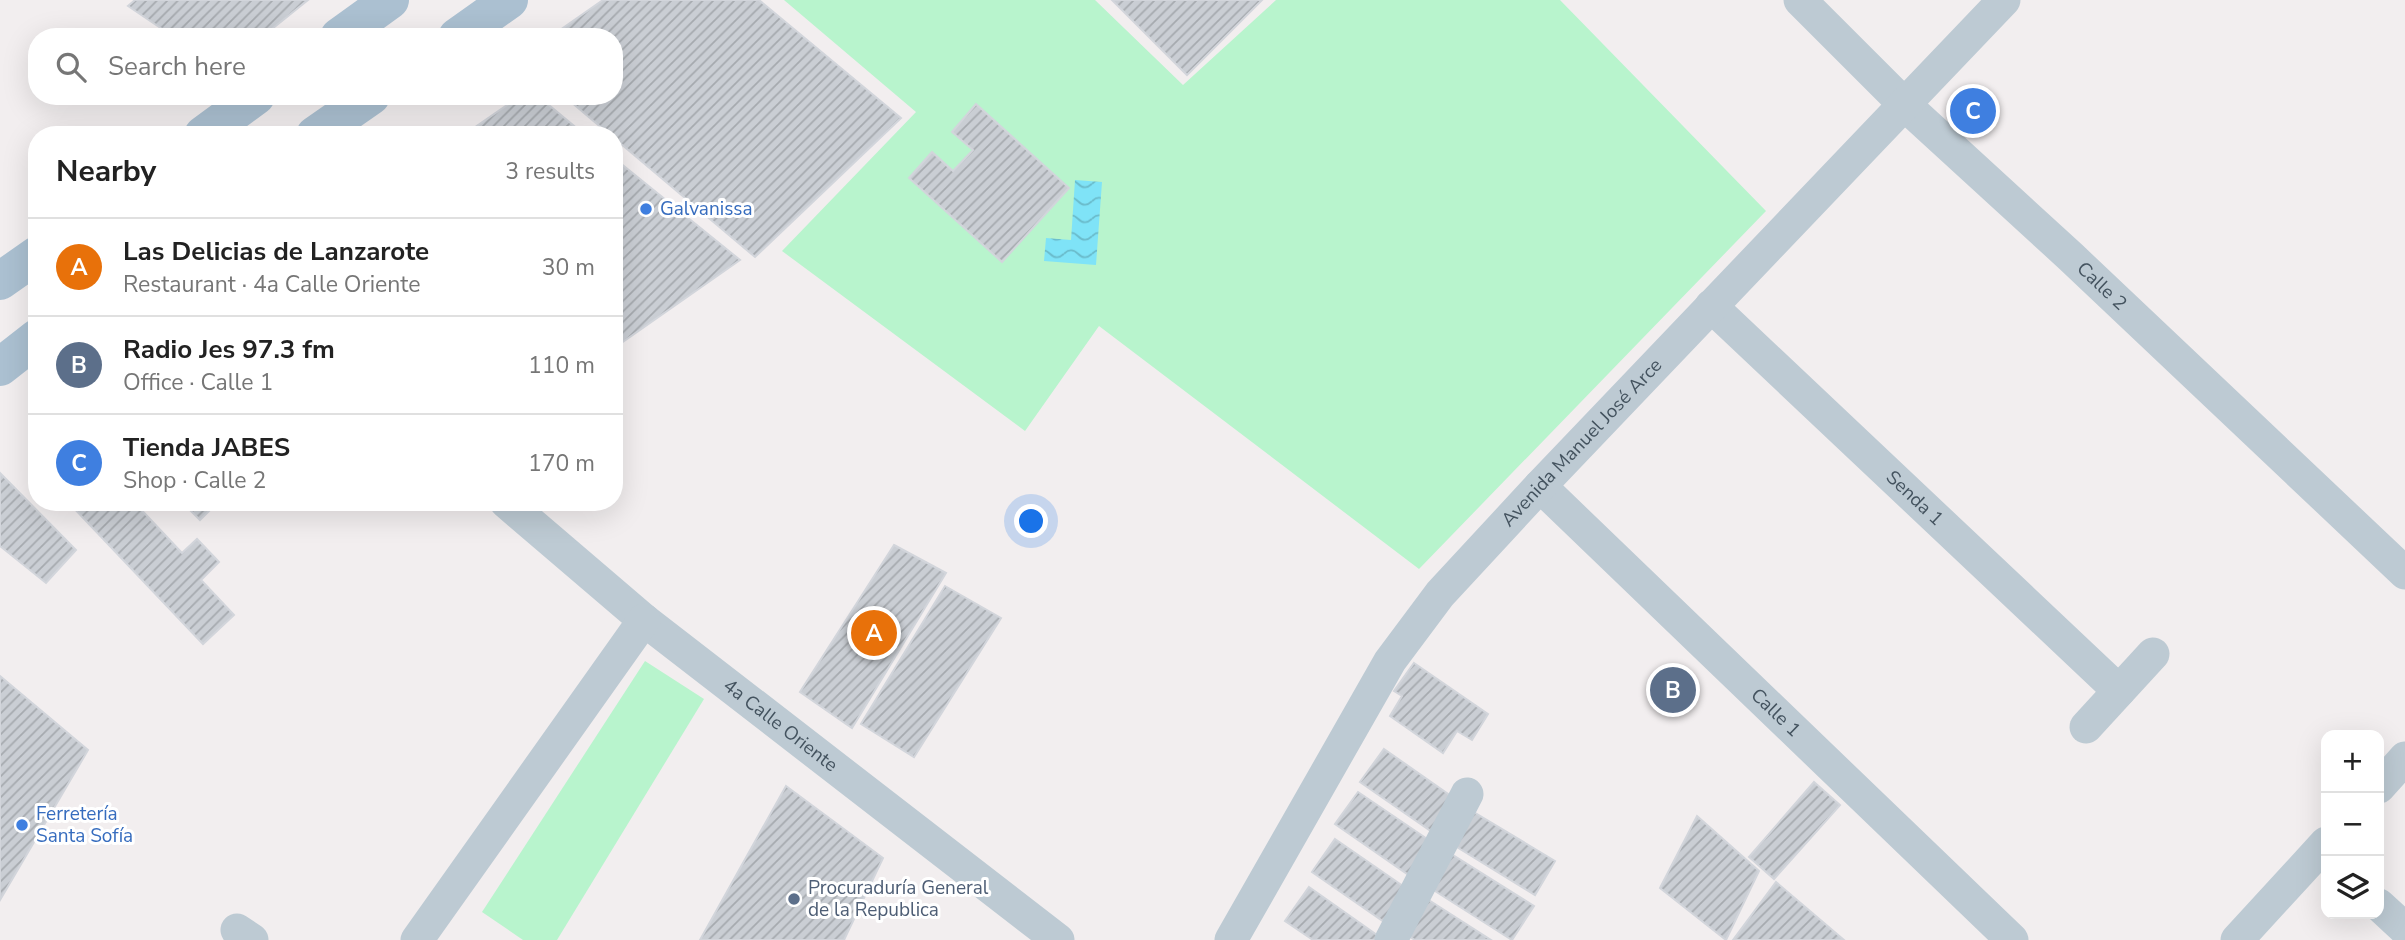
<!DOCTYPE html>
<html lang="en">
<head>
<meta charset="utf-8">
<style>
  :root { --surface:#fff; --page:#f2f2f2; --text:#222; --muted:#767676; --line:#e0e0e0; --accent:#111827 }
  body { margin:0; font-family:"Nunito Sans",sans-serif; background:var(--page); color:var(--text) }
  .controls { position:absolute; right:21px; bottom:21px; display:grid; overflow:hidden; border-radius:14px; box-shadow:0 7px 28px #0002 }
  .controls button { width:63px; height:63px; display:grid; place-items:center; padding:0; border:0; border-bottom:2px solid var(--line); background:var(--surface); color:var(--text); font:35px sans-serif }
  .you { position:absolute; left:1032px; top:522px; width:24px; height:24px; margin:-18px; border:5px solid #fff; border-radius:50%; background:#1a73e8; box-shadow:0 0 0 10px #1a73e833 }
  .badge { display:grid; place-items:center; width:46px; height:46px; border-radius:50%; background:var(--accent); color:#fff; font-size:23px; font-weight:700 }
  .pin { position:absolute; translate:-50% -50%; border:4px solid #fff; box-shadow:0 2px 7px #0006 }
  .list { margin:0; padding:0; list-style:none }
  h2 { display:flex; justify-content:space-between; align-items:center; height:91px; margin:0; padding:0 28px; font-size:30px }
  h2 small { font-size:23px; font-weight:400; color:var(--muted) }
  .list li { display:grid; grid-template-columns:46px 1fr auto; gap:21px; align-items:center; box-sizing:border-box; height:98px; padding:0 28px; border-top:2px solid var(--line) }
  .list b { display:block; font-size:26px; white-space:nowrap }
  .list p { margin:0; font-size:23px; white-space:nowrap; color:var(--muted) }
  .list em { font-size:23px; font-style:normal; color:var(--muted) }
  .icon { flex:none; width:38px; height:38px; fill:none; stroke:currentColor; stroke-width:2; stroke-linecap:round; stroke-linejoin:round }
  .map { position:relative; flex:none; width:2405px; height:940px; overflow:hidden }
  .search { position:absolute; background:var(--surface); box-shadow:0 7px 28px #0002; left:28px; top:28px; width:595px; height:77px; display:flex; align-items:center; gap:18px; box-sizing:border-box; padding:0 24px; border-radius:28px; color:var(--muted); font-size:26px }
  .panel { position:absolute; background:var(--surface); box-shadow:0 7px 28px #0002; left:28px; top:126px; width:595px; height:385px; border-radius:28px }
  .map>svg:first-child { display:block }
  .grass { fill:#b8f4cd }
  .water { fill:url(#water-waves) }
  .building { fill:url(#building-hatch); stroke:#d2d5db; stroke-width:2 }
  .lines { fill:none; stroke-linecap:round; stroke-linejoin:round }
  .minor { stroke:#bdcad3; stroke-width:33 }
  .primary { stroke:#abc0d1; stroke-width:38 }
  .shop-dot { fill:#3f7fe0; stroke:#fff; stroke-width:2.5 }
  .service-dot { fill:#5c6f8a; stroke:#fff; stroke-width:2.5 }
  .labels { text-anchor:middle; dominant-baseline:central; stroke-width:6; stroke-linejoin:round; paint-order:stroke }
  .shop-label { font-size:19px; fill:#366cbe; stroke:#fff; text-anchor:start }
  .street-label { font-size:19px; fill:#44535f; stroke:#fff }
  .service-label { font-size:19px; fill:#4e5e75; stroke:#fff; text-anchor:start }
</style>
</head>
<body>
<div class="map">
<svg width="2405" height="940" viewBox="0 0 2405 940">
  <defs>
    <pattern id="water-waves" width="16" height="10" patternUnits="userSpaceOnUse" patternTransform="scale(1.75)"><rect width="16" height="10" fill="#7fe3f7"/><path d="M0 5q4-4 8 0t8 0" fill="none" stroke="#6abbcb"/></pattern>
    <pattern id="building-hatch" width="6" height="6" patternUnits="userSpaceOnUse" patternTransform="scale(1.75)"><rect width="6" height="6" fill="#caced4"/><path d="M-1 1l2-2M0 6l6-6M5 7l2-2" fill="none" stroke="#a6aaaf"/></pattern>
  </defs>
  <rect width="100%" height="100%" fill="#f2eeef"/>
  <g class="grass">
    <polygon points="784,0 1095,0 1183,85 1276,0 1560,0 1766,211 1419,569 1099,326 1025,431 782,251 916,112"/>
    <polygon points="645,661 704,699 557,940 523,940 482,912"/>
  </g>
  <polygon class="water" points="1075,180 1102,182 1096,265 1044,261 1046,238 1071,240"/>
  <g class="building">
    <polygon points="135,0 308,0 262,37 174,37 128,6"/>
    <polygon points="603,0 759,0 901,118 755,257 614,138 614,135 610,135 564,96 614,96 614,37 550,37"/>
    <polygon points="1112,0 1262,0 1187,75"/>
    <polygon points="520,96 538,96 585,135 475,135 471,130"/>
    <polygon points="976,104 1069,188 1002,262 909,178 932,152 953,171 973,150 952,132"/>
    <polygon points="614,158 740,260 614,348"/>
    <polygon points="0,473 76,550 46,583 0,546"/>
    <polygon points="68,502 134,502 182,553 197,539 219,562 201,580 234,615 203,644"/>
    <polygon points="182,502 218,502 200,520"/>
    <polygon points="894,545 946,573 852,728 800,692"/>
    <polygon points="945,586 1001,618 914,757 861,724"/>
    <polygon points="1414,663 1488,714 1472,740 1457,731 1443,753 1390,716 1402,696 1394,691"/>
    <polygon points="0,676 88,750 0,900"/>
    <polygon points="1384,749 1461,803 1438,836 1360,782"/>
    <polygon points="1814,782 1840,805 1774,879 1749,857"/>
    <polygon points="786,786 883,858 844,940 700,940"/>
    <polygon points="1358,792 1436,845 1413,878 1335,824"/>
    <polygon points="1467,808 1555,861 1535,895 1447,841"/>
    <polygon points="1697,816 1759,871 1726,940 1660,888"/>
    <polygon points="1335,839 1413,893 1390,926 1312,872"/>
    <polygon points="1445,850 1534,906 1512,940 1424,884"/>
    <polygon points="1776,882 1844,940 1733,940"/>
    <polygon points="1309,887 1384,940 1313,940 1285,921"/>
    <polygon points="1424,897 1491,940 1415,940 1402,932"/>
  </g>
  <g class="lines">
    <g class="minor">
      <path id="s1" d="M1800,0l105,105 166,152 334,316"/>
      <path id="s2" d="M1711,306l408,385"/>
      <path id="s3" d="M1540,486l472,454"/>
      <path id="s4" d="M506,502l138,118 414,320"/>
      <polyline points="2086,727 2153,654"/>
      <polyline points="2379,787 2405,758"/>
      <polyline points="2379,905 2405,929"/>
      <polyline points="237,930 252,940"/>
      <polyline points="417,940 644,620"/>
      <path id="s5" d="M1231,940l159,-279 50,-67 100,-108 464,-486"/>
      <polyline points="1391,940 1467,794"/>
      <polyline points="2237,940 2326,843"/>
    </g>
    <g class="primary">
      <polyline points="339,37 390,0"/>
      <polyline points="457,37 509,0"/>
      <polyline points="203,135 256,96"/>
      <polyline points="315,135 371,96"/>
      <polyline points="0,281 37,255"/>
      <polyline points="0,367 37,338"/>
    </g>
  </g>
  <g class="shop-dot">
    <circle cx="646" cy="209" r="7"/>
    <circle cx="22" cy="825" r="7"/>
  </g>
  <circle class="service-dot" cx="794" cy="899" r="7"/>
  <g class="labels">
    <g class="shop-label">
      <text x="660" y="209">Galvanissa</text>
      <text x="36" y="814">Ferretería<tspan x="36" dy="22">Santa Sofía</tspan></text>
    </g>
    <g class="street-label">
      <text stroke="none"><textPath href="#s1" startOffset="416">Calle 2</textPath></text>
      <text stroke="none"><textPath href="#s5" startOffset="612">Avenida Manuel José Arce</textPath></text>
      <text stroke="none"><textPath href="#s2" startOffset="280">Senda 1</textPath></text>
      <text stroke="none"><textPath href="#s3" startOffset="327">Calle 1</textPath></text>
      <text stroke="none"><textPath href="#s4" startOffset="354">4a Calle Oriente</textPath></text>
    </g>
    <g class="service-label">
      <text x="808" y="888">Procuraduría General<tspan x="808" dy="22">de la Republica</tspan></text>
    </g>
  </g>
</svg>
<div class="controls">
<button>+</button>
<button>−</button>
<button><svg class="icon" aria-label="layers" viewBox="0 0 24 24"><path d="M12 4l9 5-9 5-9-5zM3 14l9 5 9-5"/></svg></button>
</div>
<div class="you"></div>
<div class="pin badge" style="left:874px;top:633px;background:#e8710a">A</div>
<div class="pin badge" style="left:1673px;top:690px;background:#5c6f8a">B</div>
<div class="pin badge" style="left:1973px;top:111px;background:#3f7fe0">C</div>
<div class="search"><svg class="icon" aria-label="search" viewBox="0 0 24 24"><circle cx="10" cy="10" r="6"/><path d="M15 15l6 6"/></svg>Search here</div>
<section class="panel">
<h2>Nearby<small>3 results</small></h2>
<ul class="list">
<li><span class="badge" style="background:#e8710a">A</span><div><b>Las Delicias de Lanzarote</b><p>Restaurant · 4a Calle Oriente</p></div><em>30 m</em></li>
<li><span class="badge" style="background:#5c6f8a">B</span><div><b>Radio Jes 97.3 fm</b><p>Office · Calle 1</p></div><em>110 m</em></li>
<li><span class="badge" style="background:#3f7fe0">C</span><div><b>Tienda JABES</b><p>Shop · Calle 2</p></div><em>170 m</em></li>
</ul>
</section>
</div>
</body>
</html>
